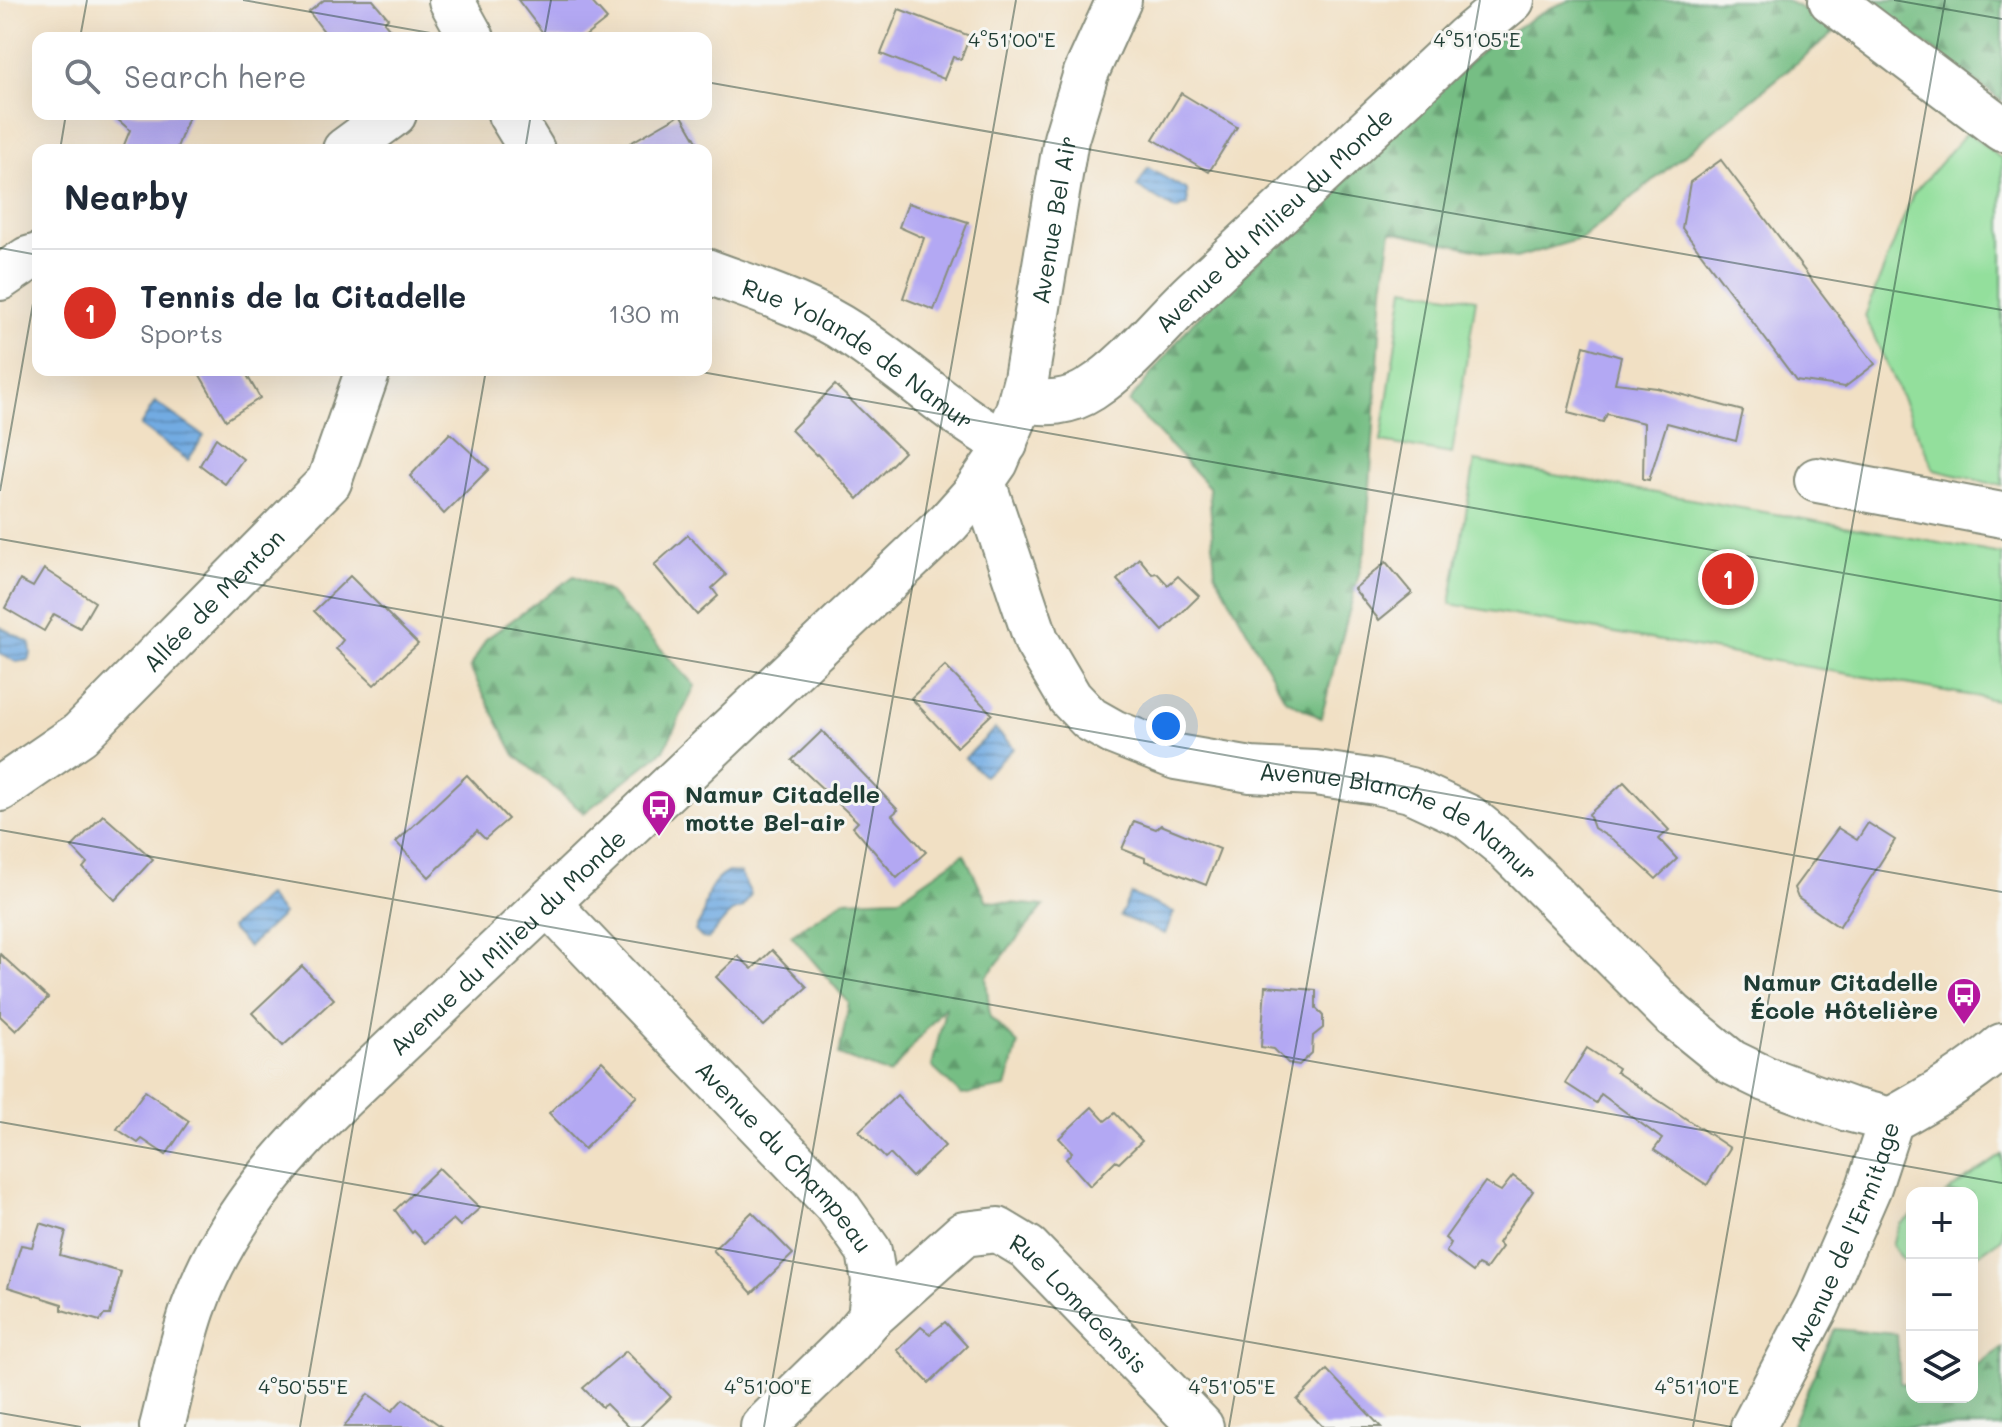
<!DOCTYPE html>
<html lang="en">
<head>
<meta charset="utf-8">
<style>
  :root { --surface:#fff; --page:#f6f6f7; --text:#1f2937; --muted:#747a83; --line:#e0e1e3; --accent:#d93025 }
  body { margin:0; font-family:Mali,sans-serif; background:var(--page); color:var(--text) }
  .controls { position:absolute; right:24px; bottom:24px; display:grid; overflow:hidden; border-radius:16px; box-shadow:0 8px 32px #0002 }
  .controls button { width:72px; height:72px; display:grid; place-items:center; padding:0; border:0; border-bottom:2px solid var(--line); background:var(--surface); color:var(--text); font:40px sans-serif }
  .you { position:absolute; left:1166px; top:726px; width:28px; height:28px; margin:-20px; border:6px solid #fff; border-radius:50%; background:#1a73e8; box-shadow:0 0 0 12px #1a73e833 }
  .badge { display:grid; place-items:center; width:52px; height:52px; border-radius:50%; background:var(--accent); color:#fff; font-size:26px; font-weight:700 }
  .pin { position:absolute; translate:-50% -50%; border:4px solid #fff; box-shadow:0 2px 8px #0006 }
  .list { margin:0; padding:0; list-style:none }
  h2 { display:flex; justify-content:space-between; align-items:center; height:104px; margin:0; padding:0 32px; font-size:34px }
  h2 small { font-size:26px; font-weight:400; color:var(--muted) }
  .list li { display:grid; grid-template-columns:52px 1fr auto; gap:24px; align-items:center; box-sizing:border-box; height:128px; padding:0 32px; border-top:2px solid var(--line) }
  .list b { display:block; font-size:30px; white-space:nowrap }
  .list p { margin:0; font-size:26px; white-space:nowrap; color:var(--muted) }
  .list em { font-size:26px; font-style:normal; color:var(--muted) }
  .icon { flex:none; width:44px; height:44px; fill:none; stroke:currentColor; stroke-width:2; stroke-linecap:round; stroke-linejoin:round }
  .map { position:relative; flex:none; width:2002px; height:1427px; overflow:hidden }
  .search { position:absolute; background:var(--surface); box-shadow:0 8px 32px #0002; left:32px; top:32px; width:680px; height:88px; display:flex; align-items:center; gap:20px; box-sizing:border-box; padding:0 28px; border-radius:16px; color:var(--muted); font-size:30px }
  .panel { position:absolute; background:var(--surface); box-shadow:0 8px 32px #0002; left:32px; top:144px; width:680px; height:232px; border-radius:16px }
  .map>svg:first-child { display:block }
  .forest { fill:url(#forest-firs); stroke:#4a7e5c; stroke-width:2 }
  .park { fill:#93df9c; stroke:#598e68; stroke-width:2 }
  .water { fill:url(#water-rules); stroke:#48748b; stroke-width:2 }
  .building { fill:#b3a8f3 }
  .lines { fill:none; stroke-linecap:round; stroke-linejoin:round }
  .minor-casing { stroke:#888e7c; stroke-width:48 }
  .minor { stroke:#fff; stroke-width:44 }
  .ticks { fill:none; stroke:#1f3d34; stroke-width:2; stroke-opacity:0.45 }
  .labels { text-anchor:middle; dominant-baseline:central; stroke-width:6; stroke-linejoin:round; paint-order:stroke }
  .street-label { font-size:24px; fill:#1f3d34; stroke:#f6f6f2 }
  .poi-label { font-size:24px; font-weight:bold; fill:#1f3d34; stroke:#f6f6f2; text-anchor:start }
  .ticks-label { font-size:20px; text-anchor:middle; fill:#1f3d34; stroke:#f6f6f2; stroke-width:6; stroke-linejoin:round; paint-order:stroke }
</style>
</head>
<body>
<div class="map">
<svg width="2002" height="1427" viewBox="0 0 2002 1427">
  <defs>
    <pattern id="forest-firs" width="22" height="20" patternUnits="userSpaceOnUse" patternTransform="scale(2)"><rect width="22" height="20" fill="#76be84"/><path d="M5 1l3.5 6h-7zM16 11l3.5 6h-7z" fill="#609c6d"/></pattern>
    <pattern id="water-rules" width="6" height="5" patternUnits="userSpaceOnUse" patternTransform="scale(2)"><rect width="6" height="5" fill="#72abe2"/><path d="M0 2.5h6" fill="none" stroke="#5d8cb8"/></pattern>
  </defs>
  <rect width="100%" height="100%" fill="#f6f6f2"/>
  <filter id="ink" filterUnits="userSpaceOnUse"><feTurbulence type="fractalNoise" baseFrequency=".0125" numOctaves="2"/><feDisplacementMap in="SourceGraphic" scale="16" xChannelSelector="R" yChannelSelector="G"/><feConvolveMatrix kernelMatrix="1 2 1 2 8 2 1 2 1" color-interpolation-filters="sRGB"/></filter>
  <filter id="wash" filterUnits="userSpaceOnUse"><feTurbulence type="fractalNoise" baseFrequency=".006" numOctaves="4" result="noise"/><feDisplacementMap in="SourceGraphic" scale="32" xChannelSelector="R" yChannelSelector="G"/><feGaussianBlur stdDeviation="1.8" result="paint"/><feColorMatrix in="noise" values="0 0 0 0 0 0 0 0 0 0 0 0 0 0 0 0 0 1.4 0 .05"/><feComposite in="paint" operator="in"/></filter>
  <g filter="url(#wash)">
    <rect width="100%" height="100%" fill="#f1e0c4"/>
    <g class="forest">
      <polygon points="1570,0 1786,0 1839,28 1583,238 1516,258 1391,231 1383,289 1366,547 1321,718 1285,699 1215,573 1209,487 1129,402 1192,323 1487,46 1548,9"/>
      <polygon points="1864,0 2002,0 2002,101 1876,7"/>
      <polygon points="574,576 608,591 695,686 664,750 584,813 515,755 470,668 486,639"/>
      <polygon points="964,854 987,901 1044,906 986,977 990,1017 1018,1044 1006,1087 962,1095 932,1067 946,1005 890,1074 839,1055 849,1003 791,935 844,900 900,898"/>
      <polygon points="1834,1329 1897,1334 1900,1383 1912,1385 1912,1397 1972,1397 1972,1368 2002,1348 2002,1427 1791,1427"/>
    </g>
    <g class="park">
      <polygon points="1967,132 2002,159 2002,486 1934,470 1865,316 1913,194"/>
      <polygon points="1404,288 1476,299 1452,454 1381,442"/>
      <polygon points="1475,461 2002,554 2002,701 1450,604"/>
      <polygon points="2002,1155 2002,1238 1972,1259 1972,1193 1946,1193"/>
      <polygon points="1912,1216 1912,1272 1892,1245 1900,1224"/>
    </g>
    <g class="water">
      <polygon points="1148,168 1187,190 1188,205 1176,210 1137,187"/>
      <polygon points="155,402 204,436 188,460 140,426"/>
      <polygon points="0,627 30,643 31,655 28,660 16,662 0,653"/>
      <polygon points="995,729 1014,748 984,776 965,758"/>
      <path d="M728,872l12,1 11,21 -8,14 -12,4 -23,27 -6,-1 -7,-7c2,-7 7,-10 8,-17 4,-19 6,-32 25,-42z"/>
      <polygon points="1131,894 1174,912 1165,934 1120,916"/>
      <polygon points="267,896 283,914 248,947 230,928"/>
    </g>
    <g id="blocks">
      <g class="building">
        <polygon points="324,0 373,0 388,18 384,22 397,38 329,38 309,12"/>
        <polygon points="518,0 590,0 607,19 583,38 547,38"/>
        <polygon points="899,9 970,36 961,59 953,57 944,79 881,54"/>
        <polygon points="1181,93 1237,127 1209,172 1153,139"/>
        <polygon points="111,114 190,114 176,150 122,150 130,130"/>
        <polygon points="681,114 702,150 618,150"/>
        <polygon points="1721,160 1875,364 1845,387 1796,380 1682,228 1690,182"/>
        <polygon points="908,203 968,222 934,310 903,298 924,238 899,227"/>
        <polygon points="1584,346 1621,357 1615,383 1657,388 1743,411 1736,441 1667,423 1649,480 1643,479 1644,423 1607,414 1603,422 1568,413"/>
        <polygon points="197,370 244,370 260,398 226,420"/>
        <polygon points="835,385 904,452 858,499 817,454 816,455 791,430"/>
        <polygon points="450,433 489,469 444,514 410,476"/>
        <polygon points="216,438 243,459 225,484 200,465"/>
        <polygon points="688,535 726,575 712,588 718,596 697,615 654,565"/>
        <polygon points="1139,558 1152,574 1157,573 1168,585 1178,576 1199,596 1163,631 1117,580"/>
        <polygon points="1386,562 1412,593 1379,620 1354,589"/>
        <polygon points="44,569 95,602 80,628 54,614 44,631 5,608 20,580 33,587"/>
        <polygon points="350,576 418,644 374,685 336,649 343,640 314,611"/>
        <polygon points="945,666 992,714 957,747 911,698"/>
        <polygon points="822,731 898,810 892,815 926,852 897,878 853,827 858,822 792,760"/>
        <polygon points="467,775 508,819 485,839 477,831 429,877 396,842"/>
        <polygon points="1624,782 1669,830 1659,839 1677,859 1656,879 1615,841 1594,828 1589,814"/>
        <polygon points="103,815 153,859 115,900 83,868 87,863 72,847"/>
        <polygon points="1134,821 1156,829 1161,825 1220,849 1206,885 1145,861 1145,858 1122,849"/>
        <polygon points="1868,823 1895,840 1839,927 1798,898 1794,888 1838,828 1857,840"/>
        <polygon points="772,950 807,987 764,1026 716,977 738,956 752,969"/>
        <polygon points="0,954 48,998 16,1031 0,1016"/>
        <polygon points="302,966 334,999 283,1046 252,1013"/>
        <polygon points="1265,986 1316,990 1316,1008 1323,1016 1323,1028 1313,1036 1312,1053 1299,1065 1288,1063 1274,1049 1261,1047"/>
        <polygon points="1587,1048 1618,1068 1616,1072 1730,1148 1707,1185 1654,1150 1662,1139 1601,1094 1596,1103 1565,1083"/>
        <polygon points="602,1061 637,1096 584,1149 549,1113"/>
        <polygon points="145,1091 189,1121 166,1155 142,1139 138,1143 117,1129"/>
        <polygon points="897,1095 945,1146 912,1177 890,1154 885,1158 859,1131"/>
        <polygon points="1092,1107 1105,1121 1115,1113 1142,1141 1119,1163 1115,1161 1090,1186 1066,1159 1072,1152 1059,1138"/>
        <polygon points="439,1168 480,1208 460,1226 453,1219 425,1243 414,1231 412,1233 395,1210"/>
        <polygon points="1513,1176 1533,1191 1498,1243 1502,1247 1486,1269 1478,1265 1473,1272 1446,1252 1451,1243 1445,1238 1485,1182 1501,1191"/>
        <polygon points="752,1212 793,1254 752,1293 713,1250"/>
        <polygon points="40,1223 66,1231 60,1255 121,1272 110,1315 104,1315 100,1321 62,1310 62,1304 8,1287 21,1245 32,1247"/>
        <polygon points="945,1322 967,1346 929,1383 897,1350 921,1327 930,1334"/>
        <polygon points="626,1351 671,1397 640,1427 629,1427 606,1404 602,1407 583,1388"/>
        <polygon points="1327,1370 1381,1427 1323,1427 1297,1400"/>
        <polygon points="368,1394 392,1411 403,1399 442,1427 344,1427"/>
      </g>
    </g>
  </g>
  <g filter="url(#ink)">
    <use href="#blocks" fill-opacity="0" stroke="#888e7c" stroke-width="2"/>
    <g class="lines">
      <g class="minor-casing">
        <g id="minor">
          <polyline points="451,0 472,38"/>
          <polyline points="1831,0 2002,129"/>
          <polyline points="510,114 532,150"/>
          <polyline points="345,150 394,114"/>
          <path id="s1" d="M706,271c48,18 102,34 145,63 53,35 99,79 154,110"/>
          <polyline points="0,278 28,259 38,256"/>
          <path id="s2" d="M1021,400c26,4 47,4 70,-11 40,-26 71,-68 106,-100 90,-83 179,-166 268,-250l47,-39"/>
          <polyline points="1817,480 2002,515"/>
          <path id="s3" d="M983,482l54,160 33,56 20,21 23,13 63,25 75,13 64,3 61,9 34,8 58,27 36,29 169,169 58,47 35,17 82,30 43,11"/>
          <path id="s4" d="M0,789l80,-55 249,-252 39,-112"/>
          <path id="s5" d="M548,904l290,303 31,44 5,30 -4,37 -20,24 -87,85"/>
          <path id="s6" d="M870,1318l94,-84 34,-4 30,18 173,179"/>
          <path id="s7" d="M162,1427c10,-39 18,-80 31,-118 30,-85 86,-150 150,-212l606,-575 24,-27 23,-33 22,-52 8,-31 40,-240 20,-66 33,-73"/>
          <path id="s8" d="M1753,1427l64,-121 52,-119 22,-67c40,-22 77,-44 111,-74"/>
        </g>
      </g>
      <use href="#minor" class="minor"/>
    </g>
  </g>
  <path class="ticks" d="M243,0l216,38M1894,0l108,19M80,38l7,-38M544,38l7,-38M706,82l1296,228M60,150l6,-36M525,150l6,-36M0,248l38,7M690,370l1312,231M0,491l38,-216M0,539l2002,353M0,830l2002,353M0,1122l1732,305M0,1413l81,14M300,1427l186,-1057M764,1427l252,-1427M1229,1427l251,-1427M1693,1427l252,-1427"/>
  <defs>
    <g id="bus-pin" transform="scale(1.8)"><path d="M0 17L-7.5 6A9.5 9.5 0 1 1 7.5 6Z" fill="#b5179e" stroke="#f6f6f2"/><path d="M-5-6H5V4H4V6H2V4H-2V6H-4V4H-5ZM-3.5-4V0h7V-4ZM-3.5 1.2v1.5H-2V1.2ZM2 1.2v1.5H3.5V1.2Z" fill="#fff"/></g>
  </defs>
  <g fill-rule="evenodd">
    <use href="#bus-pin" x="659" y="807"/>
    <use href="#bus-pin" x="1964" y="995"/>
  </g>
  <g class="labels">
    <g class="street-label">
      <text stroke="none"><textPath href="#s2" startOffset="322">Avenue du Milieu du Monde</textPath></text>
      <text stroke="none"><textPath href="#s7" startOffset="1546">Avenue Bel Air</textPath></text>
      <text stroke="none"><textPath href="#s1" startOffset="174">Rue Yolande de Namur</textPath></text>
      <text stroke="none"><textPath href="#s4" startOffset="286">Allée de Menton</textPath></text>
      <text stroke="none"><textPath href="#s3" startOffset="594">Avenue Blanche de Namur</textPath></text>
      <text stroke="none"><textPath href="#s7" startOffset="610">Avenue du Milieu du Monde</textPath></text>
      <text stroke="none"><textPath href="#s5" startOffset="346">Avenue du Champeau</textPath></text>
      <text stroke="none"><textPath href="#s8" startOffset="212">Avenue de l'Ermitage</textPath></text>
      <text stroke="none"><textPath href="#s6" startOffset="270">Rue Lomacensis</textPath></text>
    </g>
    <g class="poi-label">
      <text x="685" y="793">Namur Citadelle<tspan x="685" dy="28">motte Bel-air</tspan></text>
      <text x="1938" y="981" text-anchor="end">Namur Citadelle<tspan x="1938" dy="28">École Hôtelière</tspan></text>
    </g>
  </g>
  <g class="ticks-label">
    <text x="1012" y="47">4°51'00"E</text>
    <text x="1477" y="47">4°51'05"E</text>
    <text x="303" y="1394">4°50'55"E</text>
    <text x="768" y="1394">4°51'00"E</text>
    <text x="1232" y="1394">4°51'05"E</text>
    <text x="1697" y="1394">4°51'10"E</text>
  </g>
</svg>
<div class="controls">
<button>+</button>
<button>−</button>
<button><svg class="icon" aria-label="layers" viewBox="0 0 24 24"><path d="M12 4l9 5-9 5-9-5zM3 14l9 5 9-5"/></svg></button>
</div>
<div class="you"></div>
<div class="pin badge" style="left:1728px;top:579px">1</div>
<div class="search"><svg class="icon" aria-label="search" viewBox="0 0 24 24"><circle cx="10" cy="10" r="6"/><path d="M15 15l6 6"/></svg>Search here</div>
<section class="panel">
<h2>Nearby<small></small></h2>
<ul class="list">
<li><span class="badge">1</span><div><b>Tennis de la Citadelle</b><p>Sports</p></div><em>130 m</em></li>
</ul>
</section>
</div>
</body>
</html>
